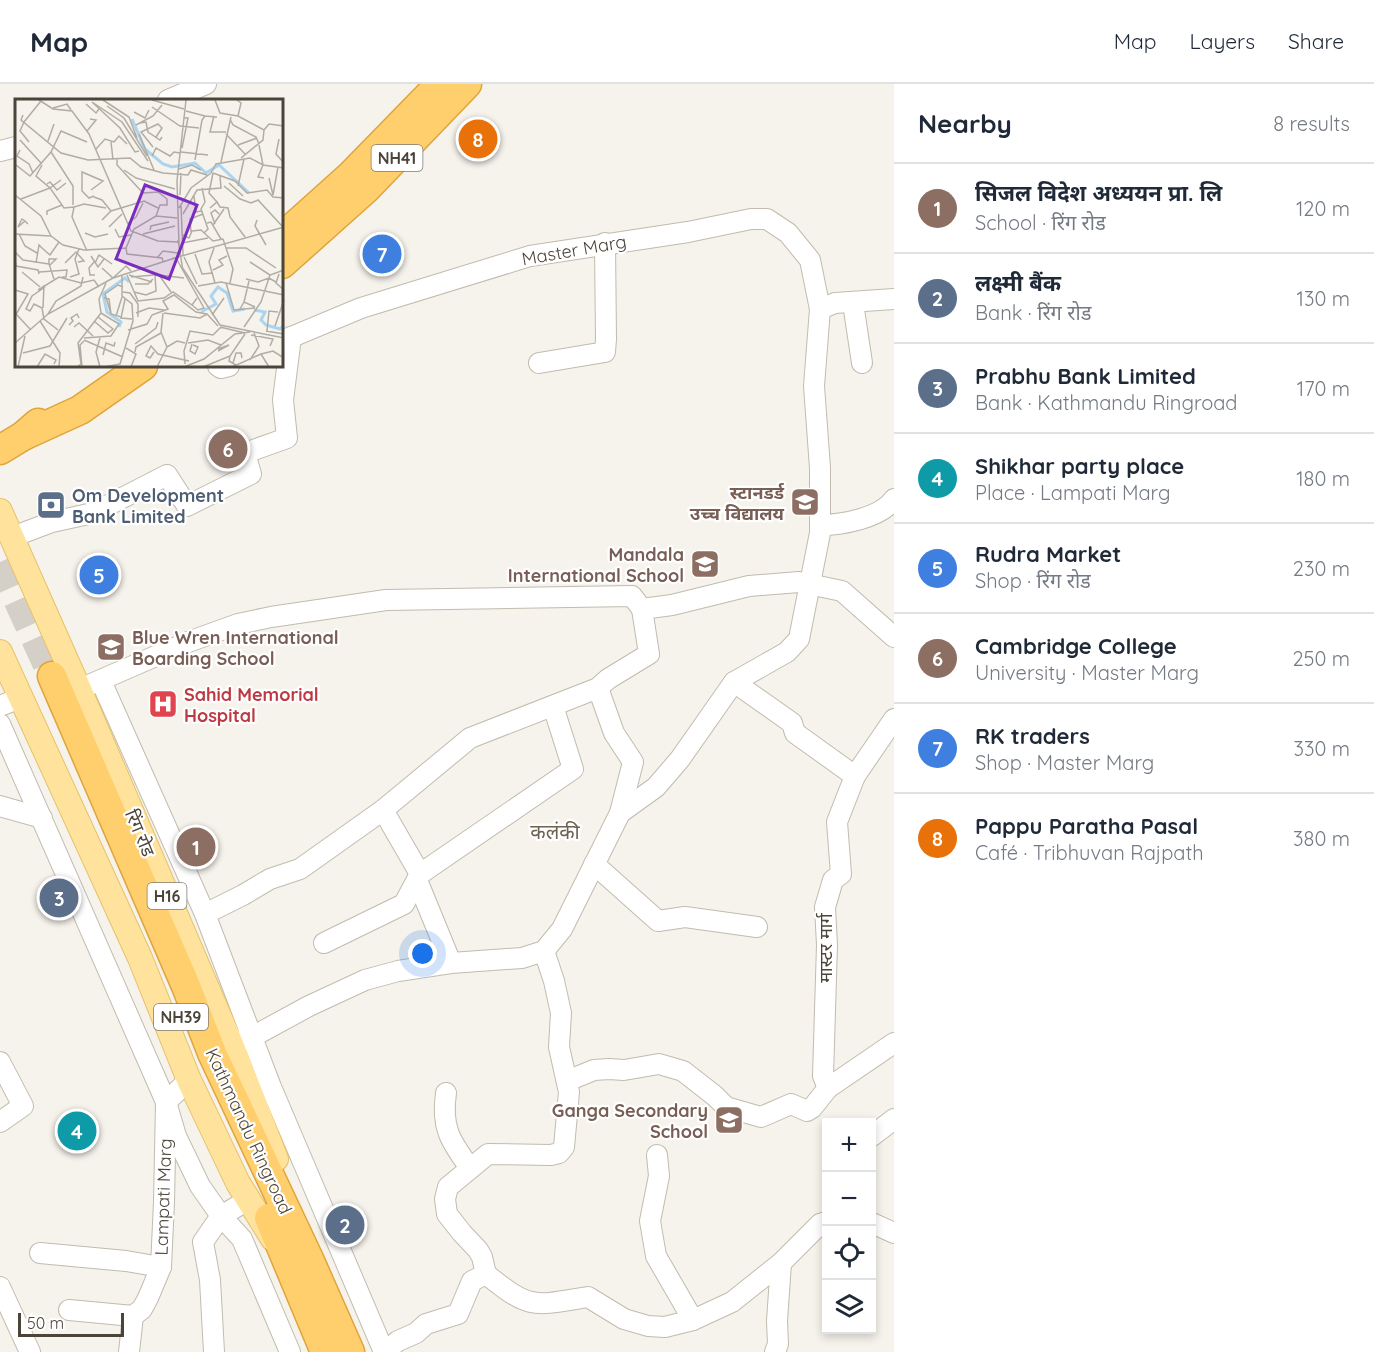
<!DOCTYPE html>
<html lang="en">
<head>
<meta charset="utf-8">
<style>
  :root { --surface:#fff; --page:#f6f6f7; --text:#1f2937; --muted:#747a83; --line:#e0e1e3; --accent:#111827 }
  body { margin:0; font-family:Quicksand,"Noto Sans Devanagari",sans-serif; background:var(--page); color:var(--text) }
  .controls { position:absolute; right:18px; bottom:18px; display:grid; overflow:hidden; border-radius:0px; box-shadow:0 3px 9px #0003 }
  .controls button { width:54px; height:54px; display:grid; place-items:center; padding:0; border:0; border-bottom:2px solid var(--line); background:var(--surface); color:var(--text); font:30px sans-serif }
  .scale { position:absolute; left:18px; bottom:15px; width:106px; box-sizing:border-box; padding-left:6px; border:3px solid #4b4439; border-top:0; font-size:16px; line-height:21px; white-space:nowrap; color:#4b4439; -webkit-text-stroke:4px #fff; paint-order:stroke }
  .you { position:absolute; left:423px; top:870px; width:21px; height:21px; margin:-15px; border:4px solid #fff; border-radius:50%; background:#1a73e8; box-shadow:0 0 0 9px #1a73e833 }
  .badge { display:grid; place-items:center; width:39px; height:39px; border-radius:50%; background:var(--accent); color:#fff; font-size:20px; font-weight:700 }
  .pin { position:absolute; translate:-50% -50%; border:3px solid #fff; box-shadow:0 2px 6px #0006 }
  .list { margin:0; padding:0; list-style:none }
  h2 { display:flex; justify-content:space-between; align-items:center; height:78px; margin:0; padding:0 24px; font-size:26px }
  h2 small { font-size:20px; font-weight:400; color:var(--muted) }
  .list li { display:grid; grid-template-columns:39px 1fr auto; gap:18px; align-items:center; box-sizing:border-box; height:90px; padding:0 24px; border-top:2px solid var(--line) }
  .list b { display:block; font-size:22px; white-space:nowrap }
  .list p { margin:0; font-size:20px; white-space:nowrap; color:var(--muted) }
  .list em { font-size:20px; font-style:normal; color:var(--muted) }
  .icon { flex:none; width:33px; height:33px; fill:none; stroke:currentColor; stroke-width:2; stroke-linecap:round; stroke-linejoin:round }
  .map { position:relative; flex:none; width:894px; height:1268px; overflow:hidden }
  header { display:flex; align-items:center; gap:36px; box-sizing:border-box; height:84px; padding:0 30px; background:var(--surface); border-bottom:2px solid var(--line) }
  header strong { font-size:28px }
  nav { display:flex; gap:33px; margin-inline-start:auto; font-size:21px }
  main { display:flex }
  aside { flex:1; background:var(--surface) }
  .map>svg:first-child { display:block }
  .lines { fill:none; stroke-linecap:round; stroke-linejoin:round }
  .highway-tunnel { stroke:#d4d0c8; stroke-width:28; stroke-dasharray:28 14; stroke-linecap:butt }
  .minor-casing { stroke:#c2bbae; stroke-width:22 }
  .major-casing { stroke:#e6c16a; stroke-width:26 }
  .highway-casing { stroke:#e0a43c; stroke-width:31 }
  .minor { stroke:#fff; stroke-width:20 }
  .major { stroke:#ffe39c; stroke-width:24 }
  .highway { stroke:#ffcf6e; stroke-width:28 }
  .labels { text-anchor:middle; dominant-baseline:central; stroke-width:4.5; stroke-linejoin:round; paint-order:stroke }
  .shield { fill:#fff; stroke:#817c74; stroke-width:1.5 }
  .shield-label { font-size:16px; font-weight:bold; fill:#4b4439 }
  .street-label { font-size:18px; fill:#4b4439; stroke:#fff }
  .education-label { font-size:18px; font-weight:bold; fill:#785e54; stroke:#fff; text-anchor:end }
  .service-label { font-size:18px; font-weight:bold; fill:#4e5e75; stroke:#fff; text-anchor:start }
  .health-label { font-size:18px; font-weight:bold; fill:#be3a42; stroke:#fff; text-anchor:start }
  .neighbourhood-label { font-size:20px; fill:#6e6250; stroke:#fff }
  .inset-river { fill:none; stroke:#a9d4f2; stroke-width:3 }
  .inset-road { fill:none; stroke:#b2ada4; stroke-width:1.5 }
  .view { fill:#7b2cbf; fill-opacity:0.15; stroke:#7b2cbf; stroke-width:3 }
  .inset-edge { fill:none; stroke:#4b4439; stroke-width:3 }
</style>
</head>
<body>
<header>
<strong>Map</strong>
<nav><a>Map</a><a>Layers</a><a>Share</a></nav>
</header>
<main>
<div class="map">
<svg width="894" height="1268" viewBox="0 0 894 1268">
  <rect width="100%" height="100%" fill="#f6f3ec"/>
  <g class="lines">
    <polyline class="highway-tunnel" points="0,478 52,592"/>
    <g class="minor-casing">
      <g id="minor">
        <polyline points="168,16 206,0"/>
        <polyline points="0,67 16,63"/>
        <polyline points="853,219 862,279"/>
        <polyline points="820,225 835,219 894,215"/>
        <polyline points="539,279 605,268 606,255 605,159"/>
        <polyline points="218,282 221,284 229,282"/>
        <path d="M820,441c22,0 61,-7 74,-26"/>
        <polyline points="12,453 52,438 93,429 167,391 187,422 251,390 245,369 287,354 283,316 291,253"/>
        <polyline points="101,597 205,830 271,1003 384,1268 398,1257 416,1249 426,1240 458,1230 472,1197 486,1190"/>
        <polyline points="734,598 792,639 795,649 855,692"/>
        <polyline points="89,601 188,558 238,540 271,533 386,516 632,512 642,525 672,521 749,502 799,498 842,507 894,553"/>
        <polyline points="598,604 614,649 633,678 620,729"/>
        <polyline points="0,622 20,614"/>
        <polyline points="0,640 166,1018 176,1052 200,1102 221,1132 242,1155 290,1268"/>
        <polyline points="0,722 42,734"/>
        <polyline points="383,726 420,790"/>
        <polyline points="594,780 658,837 685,833 757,843"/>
        <polyline points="417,796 451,879"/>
        <polyline points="205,830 243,811 270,795 300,785 383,726 470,654 598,604 608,595 649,570 642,525"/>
        <polyline points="324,859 404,820 420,790 573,685 553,622"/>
        <polyline points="231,960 252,953 309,922 365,896 398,887 451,879 522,874 544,867 562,845 620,729 656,703 680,675 734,598 787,568 799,555 820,449 820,384 814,302 820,225 810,176 788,149 767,135 751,135 688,148 530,172 361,224 282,257"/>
        <polyline points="0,978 23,1022 0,1038"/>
        <polyline points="567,997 594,986 609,985 624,986 659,980 683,987 715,1012 726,1023 761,1033 791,1020 807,1027 812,1024 828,1004 894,959"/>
        <polyline points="828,1004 823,992 827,861 825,823 833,796 841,790 837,738 855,692 894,635"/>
        <path d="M446,1009c-5,34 4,48 24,75"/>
        <polyline points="872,1052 894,1035"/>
        <polyline points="657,1071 659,1092 650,1137 656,1172 693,1236"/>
        <polyline points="872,1139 894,1149"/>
        <polyline points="40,1169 126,1177 161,1183"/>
        <polyline points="486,1190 482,1173 478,1166 462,1149 447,1130 445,1115 448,1103 488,1070 551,1071 559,1069 564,1063 569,1008 559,963 561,929 554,897 544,867"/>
        <path d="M486,1190c44,36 47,32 102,23l36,22 24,7 17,1 28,-7 39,-18 49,-39 39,-39 6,-2"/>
        <polyline points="0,1203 30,1268"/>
        <polyline points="69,1226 133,1232"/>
        <polyline points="129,1268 133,1232 142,1225 148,1214 161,1183 164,1118 166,1018 189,996"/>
        <polyline points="214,1268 210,1196 203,1158 221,1132 248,1116"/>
        <polyline points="775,1268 778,1260 777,1237 781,1179"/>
      </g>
    </g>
    <g class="major-casing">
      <g id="major">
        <polyline points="0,427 79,605 231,960 276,1075"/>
        <polyline points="0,568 140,874 189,996 238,1099 273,1155"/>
      </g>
    </g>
    <g class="highway-casing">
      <g id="highway">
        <polyline points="282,153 350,92 440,0"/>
        <polyline points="282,180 366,105 467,0"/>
        <polyline points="23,352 80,326 143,282"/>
        <polyline points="0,366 23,352 38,339"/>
        <polyline points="52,592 186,902 212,969 309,1175 350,1268"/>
        <polyline points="269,1134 325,1268"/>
      </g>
    </g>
    <use href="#minor" class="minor"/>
    <use href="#major" class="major"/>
    <use href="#highway" class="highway"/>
  </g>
  <defs>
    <g id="school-square" transform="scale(1.5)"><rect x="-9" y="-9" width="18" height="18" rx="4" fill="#8d6e63" stroke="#fff"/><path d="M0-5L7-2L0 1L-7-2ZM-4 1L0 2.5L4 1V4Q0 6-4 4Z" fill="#fff"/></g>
    <g id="bank-square" transform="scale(1.5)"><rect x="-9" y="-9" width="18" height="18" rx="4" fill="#5c6f8a" stroke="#fff"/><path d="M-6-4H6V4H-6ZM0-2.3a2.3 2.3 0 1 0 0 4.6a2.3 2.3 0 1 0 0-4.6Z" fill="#fff"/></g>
    <g id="hospital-square" transform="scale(1.5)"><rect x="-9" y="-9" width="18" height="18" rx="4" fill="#e0444e" stroke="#fff"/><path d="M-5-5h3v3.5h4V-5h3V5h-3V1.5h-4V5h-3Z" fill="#fff"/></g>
  </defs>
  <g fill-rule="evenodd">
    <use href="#school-square" x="805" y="418"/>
    <use href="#bank-square" x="51" y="421"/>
    <use href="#school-square" x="705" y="480"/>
    <use href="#school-square" x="111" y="563"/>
    <use href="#hospital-square" x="163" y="620"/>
    <use href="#school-square" x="729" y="1036"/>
  </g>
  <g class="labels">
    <g class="shield">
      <rect x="371.5" y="61" width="51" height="26" rx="4.5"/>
      <rect x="147.5" y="799" width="39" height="26" rx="4.5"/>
      <rect x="154" y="920" width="54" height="26" rx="4.5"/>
    </g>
    <g class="shield-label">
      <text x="397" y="74">NH41</text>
      <text x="167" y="812">H16</text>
      <text x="181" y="933">NH39</text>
    </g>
    <g class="street-label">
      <text transform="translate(574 166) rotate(-10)">Master Marg</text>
      <text transform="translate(140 749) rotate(67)">रिंग रोड</text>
      <text transform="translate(825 864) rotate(-90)">मास्टर मार्ग</text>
      <text transform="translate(249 1047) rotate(65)">Kathmandu Ringroad</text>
      <text transform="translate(163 1113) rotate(-88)">Lampati Marg</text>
    </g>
    <g class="education-label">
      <text x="784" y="408">स्टानडर्ड<tspan x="784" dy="21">उच्च विद्यालय</tspan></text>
      <text x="684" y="470">Mandala<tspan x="684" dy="21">International School</tspan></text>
      <text x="132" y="553" text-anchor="start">Blue Wren International<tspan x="132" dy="21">Boarding School</tspan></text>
      <text x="708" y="1026">Ganga Secondary<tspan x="708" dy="21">School</tspan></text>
    </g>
    <g class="service-label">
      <text x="72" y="411">Om Development<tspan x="72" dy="21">Bank Limited</tspan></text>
    </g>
    <g class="health-label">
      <text x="184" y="610">Sahid Memorial<tspan x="184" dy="21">Hospital</tspan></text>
    </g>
    <g class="neighbourhood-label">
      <text x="555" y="747">कलंकी</text>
    </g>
  </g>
  <g transform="translate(15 15)">
    <rect width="268" height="268" fill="#f6f3ec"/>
    <path class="inset-river" d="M117,20l13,30 18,15 9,3 23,-4 11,10 13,-8 30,28M239,211l11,2 -4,8 5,5 14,4 4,-4M186,213l15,-8 -5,-8 7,-9 9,6 6,18 12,-2M104,228l2,-5 -14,-10 -4,-18 22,-16 4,4"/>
    <path class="inset-road" d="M24,1l14,9 19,2 17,23 42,97 27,10 20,1M88,1l26,17 8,21M137,1l32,9M200,1l5,13 18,3 26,14M222,1l4,3 -3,13M71,5l10,9 3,-4M92,7l17,12 23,38M137,8l28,19 19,2M38,9l14,-4 4,6M171,12l19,5M119,13l11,6 4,-8M8,16l-2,5 40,33 27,7 42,-2 11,9 22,6 25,2 3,-5 16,5M199,17l-4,16h16M215,20l3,6 23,12 3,7M9,23l17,-21M9,23l-4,9 9,11M125,24l6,-1 2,10 12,8 2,-3M121,26l17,-9 9,-11M249,31l5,-6 15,2M72,32l9,-11 -6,-1M124,35l15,36M211,35l19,20M264,40l-3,15 8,9M5,41l21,23M33,42l6,-17M96,43l2,18M223,46l19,-7M244,46l4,20M138,48l-12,-15 17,-8 4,4 -6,9M167,49l6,-30h-4M81,50l9,-10 9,3 5,-6 8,8M5,51l-3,6 12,8 4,9M124,52l-4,1 -15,-24 -28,-26 30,20 26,39M36,53l22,34v19M166,53l27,3M137,57l4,-8 14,8 4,-4 6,1M226,59l22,-18 1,-10M102,60v6l26,28 15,-1 9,7M180,61l7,-40 3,-4 12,1M206,63l10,-45M1,66l14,11 21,-24 10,-21 26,11M248,66l-5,12 6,1M164,70l13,-4 9,5M109,71l12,8 39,11M198,74l22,8 12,12 20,-3 6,7 11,1M198,74l-4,20 8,9M254,79l4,17 5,-28M46,81l-11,8 14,20 10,-1M214,84l14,13M32,85l3,-2 7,8 9,-7M209,87l16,13 11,4 7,-3 24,26M223,87l6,-27M187,89l3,14 -4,7 7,20 -4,4M76,91l12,-9 -21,-9v19l7,7 5,-2M0,96l26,21 10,20M165,96l1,-22M179,97l2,16 5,-1M79,98l8,3 9,11M6,100l29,-11 -14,-12 6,-11M166,107l2,49M164,109l12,-20 20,-15 5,-9 34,-6 13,7 21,3M195,109l7,-6 3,5 8,1 2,9 15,20M168,115l14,-24 24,-2 -1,-12M32,116v-4l15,-6M141,117l4,-11h7v-6M87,121l9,-9 33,-10 14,7M242,121l-2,6 11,19M10,122l-7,6 4,-8 3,2 3,3M192,124l4,-1 10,17M112,125l9,-7 7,-14M200,125l-4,-11 4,-3 4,4M198,126l11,-16M94,128l13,-13M100,130l4,8 12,-2M135,131l1,-4 18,-4M176,133l-1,-13 13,-5M70,134l10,4 13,-3M0,135l36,2 12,9 21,5 42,-2M4,135l6,12 12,7M128,135l32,-8M168,136l6,3 3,-7 9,-1 12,11 10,-2 3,9h20l30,20M163,141l5,31M167,144l26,-5M164,145l-2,-63 9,-81M27,149l8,7 9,-13M111,149l8,-19 22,-13 21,2M111,149l1,6 35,4 1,3M199,149l-5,14 6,21M211,149l7,21 -3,14M72,152l-15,-34 2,-10 10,-3 22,4M0,153l8,8 26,4M180,155l7,20 11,-1M76,157l7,11 6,-8M169,158l13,27M142,159l6,-7 15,2M161,159l28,50 -6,2 -6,-5M156,160l113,-32M0,162l1,5 22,4 1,4M79,163l-5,6 1,7h5M235,163l20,13M21,164l3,-18 3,3M50,164l11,-11 8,9 -6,1M80,164l4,-8 13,9M35,166l6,-6h-7v5l5,15M167,168l38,58 64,13M87,169l11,10 13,-12 5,5M198,171l10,-5 -4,-5 8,-4M7,173l18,15M24,173l28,-2 -1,7h-4M264,175l-3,9 8,7M112,176l11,26 26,-3 9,-6 19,13 5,-7M114,176l23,7M144,176l25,3M144,176l12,17M55,178l9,-3 -4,-15 4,-10M116,178l23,-2M231,180l12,3 11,-4 7,4M211,184l8,27 21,-2M120,185h13l5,-5M183,187l23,-4 63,13M30,188l-13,9 -6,13 4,2 4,-7 8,4 2,11 14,11M0,191l13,4 -13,22M23,191l21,-13 22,6 13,-3 5,7M108,193l7,1 8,11v13M119,193l12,3 10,-4 -1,-16h4M89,199l5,1 2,15 10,3M110,200l-4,19 11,1M229,203l5,-21M28,209l1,-23M225,210l4,-7 11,5M121,214l13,-5 15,2M149,214l36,5 7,-4 11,12M1,215l14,15M33,215l8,-13 25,-15 2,-9M96,215l-6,-20 13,-9 5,2M197,216l12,-17M101,217l6,-19M25,222l20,32 -1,14M79,222l14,12 5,-4 -15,-12M54,226l4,-4 -2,-3 6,-4 2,4M260,227l9,-26M59,228l5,-4 14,13M205,228l25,6M229,228l17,-25 9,-27 14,-5M113,231l19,-6 5,-9 16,-6 -5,-8 11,-6 22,17 11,2M251,232l18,3M252,232l2,-20 9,1M236,236l22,4 -3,7M69,239l27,-2 8,-12 -18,-11M69,241l39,17M0,244l33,-29 65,-36 62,-20M173,244l20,-3 13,5M120,245l21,-16 2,-6M177,245l-2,7 5,3 3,-7 -5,-2M152,248l10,-6 8,2M111,249l10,6 -5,13M203,252l11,-6 -11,4M120,253l1,-5 25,-14M139,253l-4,6 -4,-2 5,-10 7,8 31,7M8,254l27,-7 17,-28M246,255l12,-3 11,7M88,256l3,-12 8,3 1,-4M215,257l15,-22M235,261l9,-14 -5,-13M218,264l3,-10h5l1,5M170,265l-1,-13 6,-20 23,4 8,-8M3,268l7,-31M22,268l8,-13 11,6 -2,4M62,268l4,-3 -3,-21 23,-30 -2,-14 7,-16M67,268l-2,-22 4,-4M85,268l-4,-15 4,-14M89,268l16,-3 13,-43 -1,-17 -10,-8v-20M142,268l10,-20 -6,-15 2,-19M169,268l20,-8 31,-25 15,-2M188,268l27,-11 -1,5 7,4M217,268l29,-13 8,13"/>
    <path class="view" d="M130,86l52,20 -28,74 -53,-20z"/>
    <rect width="268" height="268" class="inset-edge"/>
  </g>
</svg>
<div class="controls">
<button>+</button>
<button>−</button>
<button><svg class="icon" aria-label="locate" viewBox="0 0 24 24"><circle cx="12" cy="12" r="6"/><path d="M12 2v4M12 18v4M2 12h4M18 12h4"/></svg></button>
<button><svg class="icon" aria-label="layers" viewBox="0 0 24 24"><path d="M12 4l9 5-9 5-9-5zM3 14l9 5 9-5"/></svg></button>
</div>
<div class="scale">50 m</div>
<div class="you"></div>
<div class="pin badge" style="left:196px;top:763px;background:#8d6e63">1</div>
<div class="pin badge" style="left:345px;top:1141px;background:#5c6f8a">2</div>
<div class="pin badge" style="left:59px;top:814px;background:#5c6f8a">3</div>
<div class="pin badge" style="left:77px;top:1047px;background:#0f9aa8">4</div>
<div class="pin badge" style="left:99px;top:491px;background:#3f7fe0">5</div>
<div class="pin badge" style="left:228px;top:365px;background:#8d6e63">6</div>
<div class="pin badge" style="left:382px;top:170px;background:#3f7fe0">7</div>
<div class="pin badge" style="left:478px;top:55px;background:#e8710a">8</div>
</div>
<aside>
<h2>Nearby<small>8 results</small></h2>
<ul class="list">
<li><span class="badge" style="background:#8d6e63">1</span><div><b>सिजल विदेश अध्ययन प्रा. लि</b><p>School · रिंग रोड</p></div><em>120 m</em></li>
<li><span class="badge" style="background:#5c6f8a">2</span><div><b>लक्ष्मी बैंक</b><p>Bank · रिंग रोड</p></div><em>130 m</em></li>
<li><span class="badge" style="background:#5c6f8a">3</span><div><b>Prabhu Bank Limited</b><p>Bank · Kathmandu Ringroad</p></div><em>170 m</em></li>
<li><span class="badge" style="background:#0f9aa8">4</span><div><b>Shikhar party place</b><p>Place · Lampati Marg</p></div><em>180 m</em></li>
<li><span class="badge" style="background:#3f7fe0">5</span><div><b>Rudra Market</b><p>Shop · रिंग रोड</p></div><em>230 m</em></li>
<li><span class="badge" style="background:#8d6e63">6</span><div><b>Cambridge College</b><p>University · Master Marg</p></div><em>250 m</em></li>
<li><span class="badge" style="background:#3f7fe0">7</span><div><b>RK traders</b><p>Shop · Master Marg</p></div><em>330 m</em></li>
<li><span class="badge" style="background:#e8710a">8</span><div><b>Pappu Paratha Pasal</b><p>Café · Tribhuvan Rajpath</p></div><em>380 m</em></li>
</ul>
</aside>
</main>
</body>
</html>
